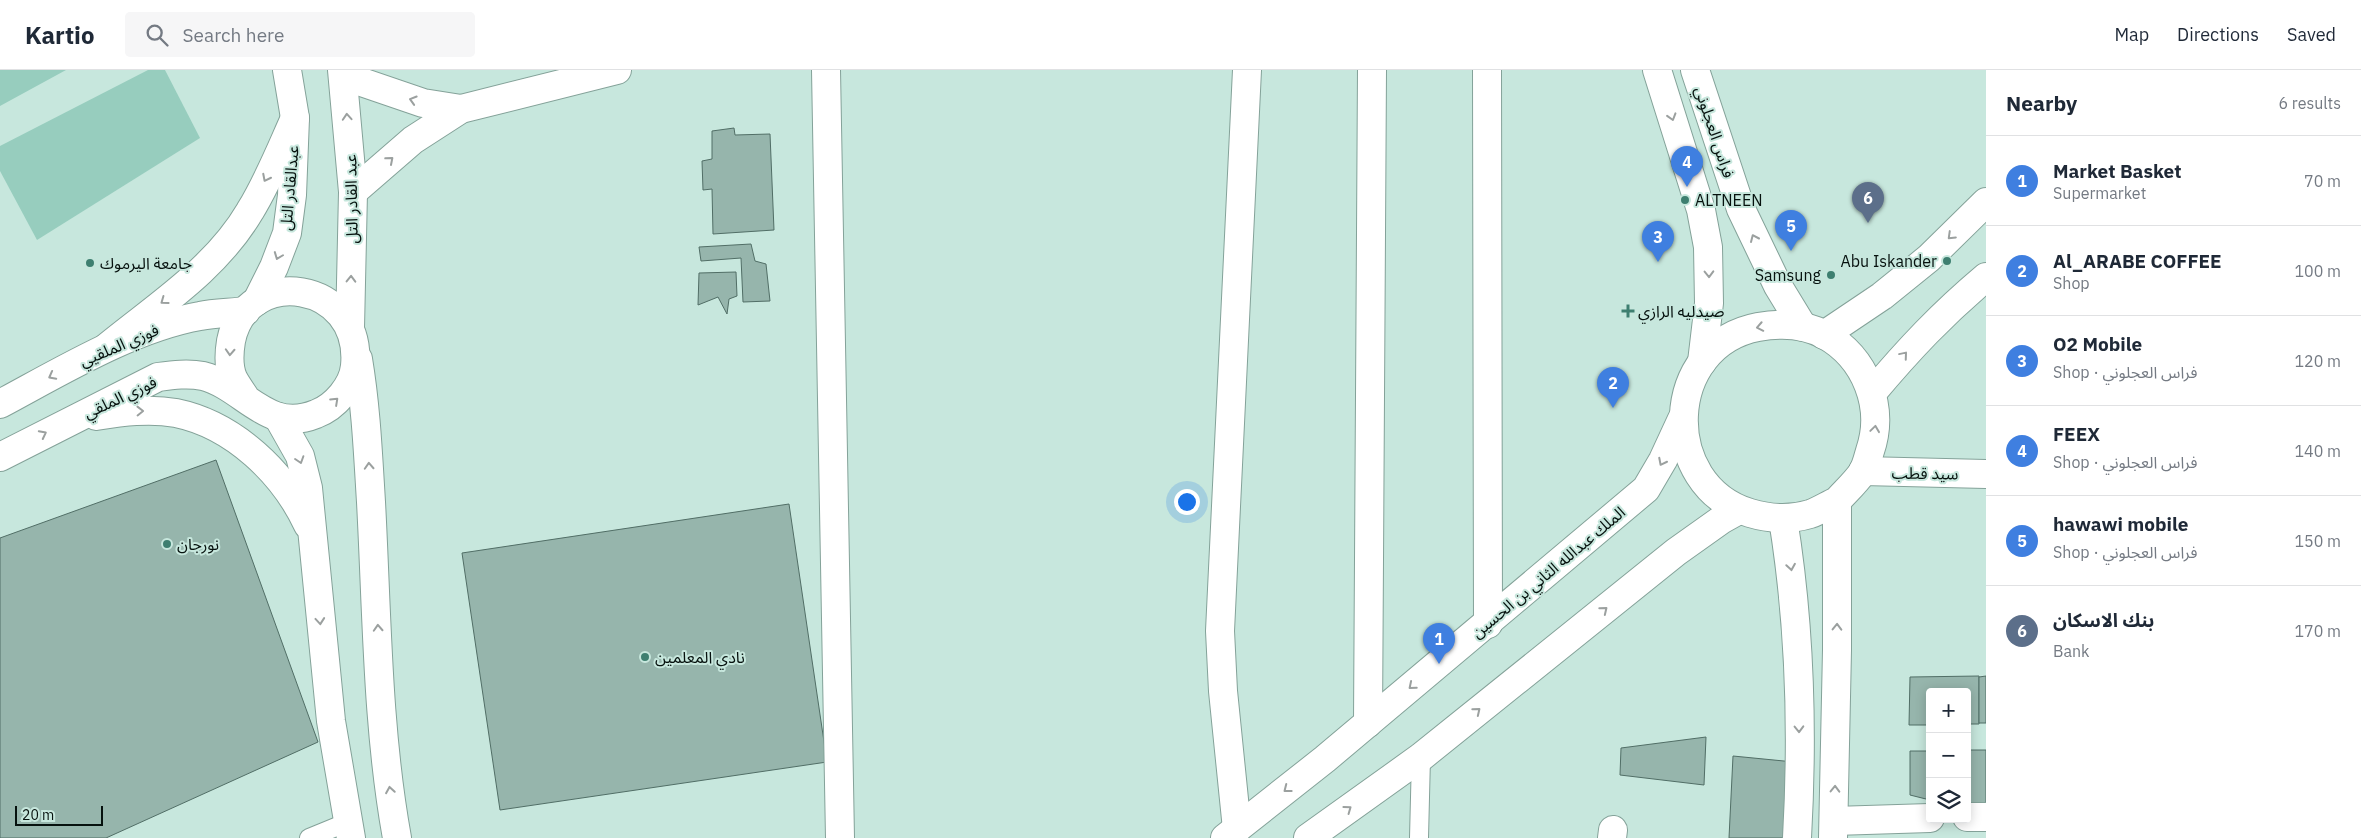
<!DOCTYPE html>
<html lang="en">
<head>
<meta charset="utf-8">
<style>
  :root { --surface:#fff; --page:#f6f6f7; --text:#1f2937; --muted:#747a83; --line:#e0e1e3; --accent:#3e7f70 }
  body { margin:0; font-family:"IBM Plex Sans","Noto Sans Arabic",sans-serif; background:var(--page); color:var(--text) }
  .controls { position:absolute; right:15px; bottom:15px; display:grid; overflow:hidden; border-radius:5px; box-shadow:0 2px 12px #0003 }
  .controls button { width:45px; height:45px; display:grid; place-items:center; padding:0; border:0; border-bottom:1px solid var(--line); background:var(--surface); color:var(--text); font:25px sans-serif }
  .scale { position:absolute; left:15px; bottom:12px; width:88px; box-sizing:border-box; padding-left:5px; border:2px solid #06110e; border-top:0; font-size:14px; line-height:18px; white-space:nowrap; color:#06110e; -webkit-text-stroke:4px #c7e7dd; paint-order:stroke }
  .you { position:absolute; left:1186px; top:431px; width:18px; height:18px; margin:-12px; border:4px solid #fff; border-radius:50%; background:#1a73e8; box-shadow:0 0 0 8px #1a73e833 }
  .badge { display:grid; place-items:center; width:32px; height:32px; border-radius:50%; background:var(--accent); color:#fff; font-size:16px; font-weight:700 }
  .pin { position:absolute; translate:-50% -41px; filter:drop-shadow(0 1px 2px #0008) }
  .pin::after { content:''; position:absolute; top:26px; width:18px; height:15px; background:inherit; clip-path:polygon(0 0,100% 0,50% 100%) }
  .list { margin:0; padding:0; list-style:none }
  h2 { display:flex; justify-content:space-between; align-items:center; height:65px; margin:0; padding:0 20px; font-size:21px }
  h2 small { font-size:16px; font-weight:400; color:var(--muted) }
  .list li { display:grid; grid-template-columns:32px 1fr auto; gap:15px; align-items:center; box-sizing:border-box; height:90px; padding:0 20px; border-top:1px solid var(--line) }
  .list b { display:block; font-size:19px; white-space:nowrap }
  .list p { margin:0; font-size:16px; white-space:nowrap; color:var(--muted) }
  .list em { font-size:16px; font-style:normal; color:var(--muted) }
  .icon { flex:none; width:28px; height:28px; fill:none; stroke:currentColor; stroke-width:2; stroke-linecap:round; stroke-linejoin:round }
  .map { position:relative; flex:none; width:1986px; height:768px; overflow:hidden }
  header { display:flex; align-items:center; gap:30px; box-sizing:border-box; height:70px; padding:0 25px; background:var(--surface); border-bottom:1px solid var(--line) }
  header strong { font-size:24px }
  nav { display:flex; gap:28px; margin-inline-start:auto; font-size:18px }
  .search { width:350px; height:45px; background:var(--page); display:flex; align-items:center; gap:12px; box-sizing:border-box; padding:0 18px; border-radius:5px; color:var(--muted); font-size:19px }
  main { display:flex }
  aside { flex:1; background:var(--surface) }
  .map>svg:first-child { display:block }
  .green { fill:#97cdbe }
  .building { fill:#96b5ac; stroke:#516e66 }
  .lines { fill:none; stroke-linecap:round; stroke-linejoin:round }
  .lane-casing { stroke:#84a299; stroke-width:20 }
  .street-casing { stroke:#84a299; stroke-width:30 }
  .secondary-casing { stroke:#84a299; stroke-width:30 }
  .primary-casing { stroke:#84a299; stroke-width:30 }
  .lane { stroke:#fff; stroke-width:18 }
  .street { stroke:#fff; stroke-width:28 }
  .secondary { stroke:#fff; stroke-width:28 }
  .primary { stroke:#fff; stroke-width:28 }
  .oneway { stroke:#9ba09f }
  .poi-dot { fill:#3e7f70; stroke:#c7e7dd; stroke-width:2 }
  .labels { text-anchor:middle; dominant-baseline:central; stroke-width:4; stroke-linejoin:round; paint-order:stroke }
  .street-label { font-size:16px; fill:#06110e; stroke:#c7e7dd }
  .poi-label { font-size:16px; fill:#06110e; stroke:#c7e7dd; text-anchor:start }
</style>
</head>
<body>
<header>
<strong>Kartio</strong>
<div class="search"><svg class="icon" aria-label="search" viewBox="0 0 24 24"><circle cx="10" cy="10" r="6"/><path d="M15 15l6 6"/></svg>Search here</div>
<nav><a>Map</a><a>Directions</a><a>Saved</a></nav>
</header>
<main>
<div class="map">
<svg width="1986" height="768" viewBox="0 0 1986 768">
  <rect width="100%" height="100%" fill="#c7e7dd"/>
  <g class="green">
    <polygon points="0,0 66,0 0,36"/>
    <polygon points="148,0 165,0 200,68 37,170 0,101 0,76"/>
  </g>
  <g class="building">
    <polygon points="734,58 735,65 770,64 774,160 713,164 712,119 703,120 702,91 712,89 712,61"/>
    <polygon points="751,174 755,191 766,194 770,231 743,232 741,188 701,191 699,177"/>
    <polygon points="736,202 737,226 729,229 727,244 718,227 698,235 699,203"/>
    <polygon points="216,390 318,672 106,768 0,768 0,468"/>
    <polygon points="789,434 827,692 500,740 462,483"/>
    <polygon points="1979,606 1979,654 1967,654 1967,622 1930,622 1930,655 1909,655 1910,607"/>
    <polygon points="1986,606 1986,653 1979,653 1979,607"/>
    <polygon points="1706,667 1704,715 1620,705 1621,678"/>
    <polygon points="1967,680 1986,680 1986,738 1967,736"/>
    <polygon points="1910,681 1930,681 1930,730 1910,725"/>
    <polygon points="1733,686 1794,692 1790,768 1729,768"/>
  </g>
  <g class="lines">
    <g class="lane-casing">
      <g id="lane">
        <polyline points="309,768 348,752"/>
        <polyline points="1419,768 1421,687"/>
      </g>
    </g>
    <g class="street-casing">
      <g id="street">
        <polyline points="826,0 840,768"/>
        <polyline points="1487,0 1488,554"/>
        <polyline points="344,6 423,33 461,39"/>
        <polyline points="353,122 413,70 461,39 617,0"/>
        <polyline points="1863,401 1986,404"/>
        <polyline points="1368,653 1372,0"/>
        <polyline points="1967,747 1986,747"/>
        <polyline points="1834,751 1930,748"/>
        <polyline points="1237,759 1223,621 1220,561 1247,0"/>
        <polyline points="1612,768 1613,760"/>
      </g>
    </g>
    <g class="secondary-casing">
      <g id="secondary">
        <polyline points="342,0 353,122 350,258"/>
        <polyline points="257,231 274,197 287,163 292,125 295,48 287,0"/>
        <path d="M107,277c50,-41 109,-78 143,-136 18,-29 31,-62 45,-93"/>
        <path d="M358,289c8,48 10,95 13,143 6,112 6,226 26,336"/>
        <path d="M0,334c60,-32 132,-76 200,-88 15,-3 31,-3 46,-5"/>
        <path d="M96,346c26,-4 53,-8 80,-3 58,12 108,60 132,112"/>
        <polyline points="278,347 300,386 308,418 331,651 351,768"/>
        <path d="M0,387l158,-80c15,-2 30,-4 45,-1 42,11 64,58 113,38 19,-7 37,-28 39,-48 8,-86 -109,-102 -124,-25 -2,12 -3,25 2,37 3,6 8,13 12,19"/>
      </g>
    </g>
    <g class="primary-casing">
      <g id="primary">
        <polyline points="1657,0 1701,140 1708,177 1709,233 1702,292"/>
        <polyline points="1695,0 1741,139 1778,216 1803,257"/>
        <polyline points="1824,265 1882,226 1929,188 1986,132"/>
        <path d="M1872,323c37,-44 70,-79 114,-116"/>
        <path d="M1783,449c17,105 20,213 14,319"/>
        <polyline points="1225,768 1325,689 1646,419 1663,390 1682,349"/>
        <polyline points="1308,768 1421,687 1676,482 1721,450 1739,440"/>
        <path d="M1833,768l4,-188v-149c8,-9 18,-18 25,-28 4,-6 6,-15 8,-22 15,-44 -4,-93 -45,-116 -20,-11 -45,-12 -67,-8 -95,18 -100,158 -8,186 20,6 40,7 60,1 9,-3 18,-9 27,-13"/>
      </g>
    </g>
    <use href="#lane" class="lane"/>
    <use href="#street" class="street"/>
    <use href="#secondary" class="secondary"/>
    <use href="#primary" class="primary"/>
  </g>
  <defs><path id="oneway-chevron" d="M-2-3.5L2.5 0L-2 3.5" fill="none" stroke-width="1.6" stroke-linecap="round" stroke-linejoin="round" transform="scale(1.25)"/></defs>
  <g class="oneway">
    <use href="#oneway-chevron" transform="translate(413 30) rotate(-163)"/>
    <use href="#oneway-chevron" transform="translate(347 47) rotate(-94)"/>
    <use href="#oneway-chevron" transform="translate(1672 47) rotate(73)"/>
    <use href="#oneway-chevron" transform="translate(390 90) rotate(-41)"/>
    <use href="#oneway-chevron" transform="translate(266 108) rotate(117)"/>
    <use href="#oneway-chevron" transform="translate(1951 166) rotate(136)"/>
    <use href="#oneway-chevron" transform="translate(1754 168) rotate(-114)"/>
    <use href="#oneway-chevron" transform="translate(278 186) rotate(111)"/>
    <use href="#oneway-chevron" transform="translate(1709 204) rotate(89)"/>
    <use href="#oneway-chevron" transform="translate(351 209) rotate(-89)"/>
    <use href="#oneway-chevron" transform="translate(164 231) rotate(144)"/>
    <use href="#oneway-chevron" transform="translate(1760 257) rotate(169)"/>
    <use href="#oneway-chevron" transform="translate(230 282) rotate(93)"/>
    <use href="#oneway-chevron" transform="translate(1904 285) rotate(-50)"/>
    <use href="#oneway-chevron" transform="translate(52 306) rotate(152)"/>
    <use href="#oneway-chevron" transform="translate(335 331) rotate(-43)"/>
    <use href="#oneway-chevron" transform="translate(140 341) rotate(-1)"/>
    <use href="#oneway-chevron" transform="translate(1875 359) rotate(-82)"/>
    <use href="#oneway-chevron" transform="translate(43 364) rotate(-27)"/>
    <use href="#oneway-chevron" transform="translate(300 390) rotate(72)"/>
    <use href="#oneway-chevron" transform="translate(1662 392) rotate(117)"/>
    <use href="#oneway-chevron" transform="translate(369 396) rotate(-93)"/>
    <use href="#oneway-chevron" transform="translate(1791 497) rotate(81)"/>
    <use href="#oneway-chevron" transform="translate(1604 540) rotate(-39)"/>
    <use href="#oneway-chevron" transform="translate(320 551) rotate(85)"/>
    <use href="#oneway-chevron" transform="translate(1837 557) rotate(-89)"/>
    <use href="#oneway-chevron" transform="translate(378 558) rotate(-93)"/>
    <use href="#oneway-chevron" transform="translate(1412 616) rotate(140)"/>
    <use href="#oneway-chevron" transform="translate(1477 641) rotate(-39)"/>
    <use href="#oneway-chevron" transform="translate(1799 659) rotate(89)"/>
    <use href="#oneway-chevron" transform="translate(1287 719) rotate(142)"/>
    <use href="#oneway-chevron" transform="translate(1835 719) rotate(-89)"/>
    <use href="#oneway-chevron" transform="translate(390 720) rotate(-99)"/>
    <use href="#oneway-chevron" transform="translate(1348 739) rotate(-36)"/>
  </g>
  <g class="poi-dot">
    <circle cx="1685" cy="130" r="5"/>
    <circle cx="1947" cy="191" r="5"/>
    <circle cx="90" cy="193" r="5"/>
    <circle cx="1831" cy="205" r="5"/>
    <path d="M1625.5 233.5h5v5h5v5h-5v5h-5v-5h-5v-5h5z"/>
    <circle cx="167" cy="474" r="5"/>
    <circle cx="645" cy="587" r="5"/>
  </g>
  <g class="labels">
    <g class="street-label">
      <text transform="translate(1715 62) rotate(72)">فراس العجلوني</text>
      <text transform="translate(289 118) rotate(-85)">عبدالقادر التل</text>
      <text transform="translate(351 129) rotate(-91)">عبد القادر التل</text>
      <text transform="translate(119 275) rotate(-23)">فوزي الملقيي</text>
      <text transform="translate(120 327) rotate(-25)">فوزي الملقي</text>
      <text transform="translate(1925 403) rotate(1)">سيد قطب</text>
      <text transform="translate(1548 502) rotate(-40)">الملك عبدالله الثاني بن الحسين</text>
    </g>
    <g class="poi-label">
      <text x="1695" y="130">ALTNEEN</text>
      <text x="1937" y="191" text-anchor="end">Abu Iskander</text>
      <text x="100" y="193">جامعة اليرموك</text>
      <text x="1821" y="205" text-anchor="end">Samsung</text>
      <text x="1638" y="241">صيدليه الرازي</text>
      <text x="177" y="474">نورجان</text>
      <text x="655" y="587">نادي المعلمين</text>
    </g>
  </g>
</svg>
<div class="controls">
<button>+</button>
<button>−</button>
<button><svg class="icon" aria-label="layers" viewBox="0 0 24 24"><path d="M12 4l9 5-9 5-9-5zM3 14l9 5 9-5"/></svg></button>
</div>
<div class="scale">20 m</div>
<div class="you"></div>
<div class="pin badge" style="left:1439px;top:594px;background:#3f7fe0">1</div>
<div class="pin badge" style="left:1613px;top:338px;background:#3f7fe0">2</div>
<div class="pin badge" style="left:1658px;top:192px;background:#3f7fe0">3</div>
<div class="pin badge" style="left:1687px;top:117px;background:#3f7fe0">4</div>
<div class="pin badge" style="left:1791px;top:181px;background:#3f7fe0">5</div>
<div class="pin badge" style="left:1868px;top:153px;background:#5c6f8a">6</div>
</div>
<aside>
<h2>Nearby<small>6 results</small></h2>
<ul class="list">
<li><span class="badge" style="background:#3f7fe0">1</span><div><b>Market Basket</b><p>Supermarket</p></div><em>70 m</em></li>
<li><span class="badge" style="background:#3f7fe0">2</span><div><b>Al_ARABE COFFEE</b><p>Shop</p></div><em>100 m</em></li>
<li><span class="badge" style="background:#3f7fe0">3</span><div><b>O2 Mobile</b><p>Shop · فراس العجلوني</p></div><em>120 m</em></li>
<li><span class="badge" style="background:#3f7fe0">4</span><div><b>FEEX</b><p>Shop · فراس العجلوني</p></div><em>140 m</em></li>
<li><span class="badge" style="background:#3f7fe0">5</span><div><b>hawawi mobile</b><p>Shop · فراس العجلوني</p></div><em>150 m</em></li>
<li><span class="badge" style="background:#5c6f8a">6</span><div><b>بنك الاسكان</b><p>Bank</p></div><em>170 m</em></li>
</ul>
</aside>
</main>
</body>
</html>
